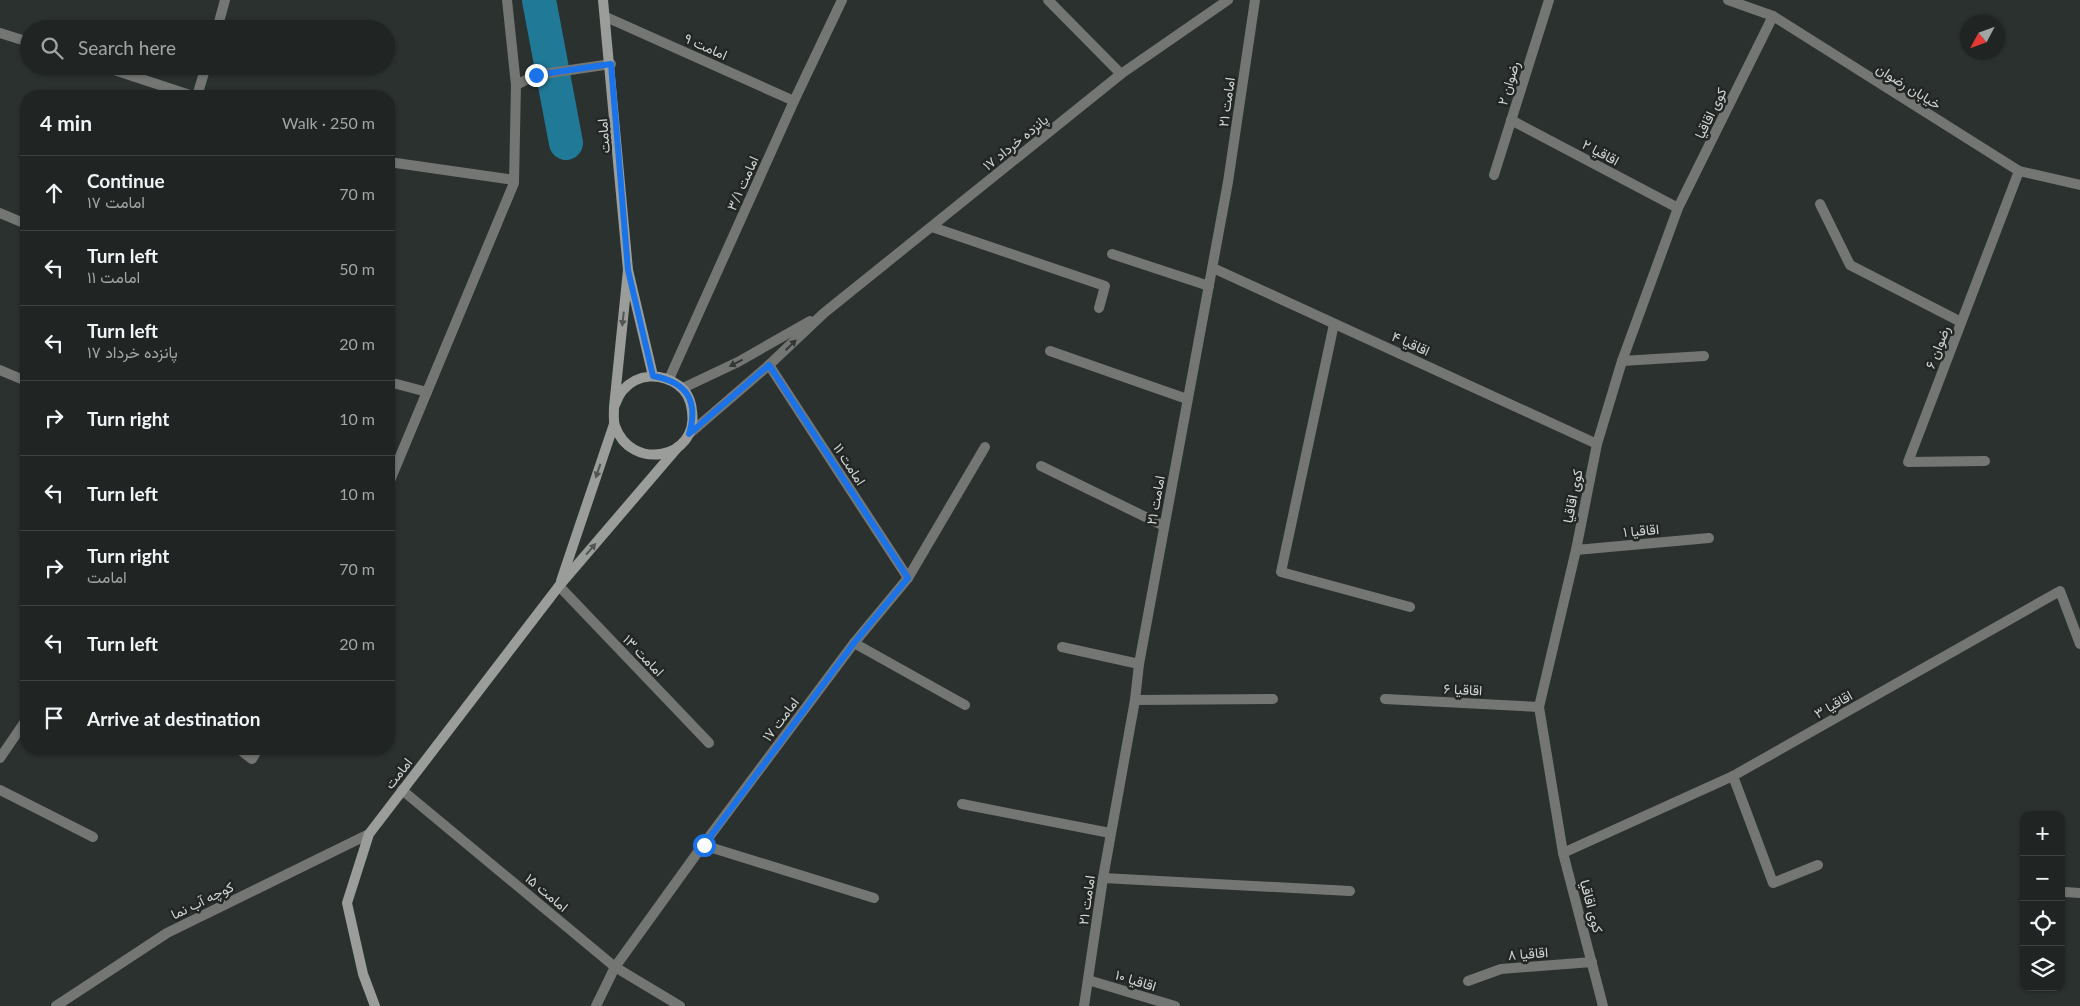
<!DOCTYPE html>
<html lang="en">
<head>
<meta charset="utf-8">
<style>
  :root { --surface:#202523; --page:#2d3130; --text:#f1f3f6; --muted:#a2a5a6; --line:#3d4241 }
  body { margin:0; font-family:Lato,Vazirmatn,sans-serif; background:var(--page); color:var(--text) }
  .controls { position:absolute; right:15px; bottom:15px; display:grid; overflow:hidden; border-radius:10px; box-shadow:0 1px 4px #0004 }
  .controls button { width:45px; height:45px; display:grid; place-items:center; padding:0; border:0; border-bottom:1px solid var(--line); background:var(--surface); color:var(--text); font:25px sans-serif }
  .compass { position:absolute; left:1960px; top:15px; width:45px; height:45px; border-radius:50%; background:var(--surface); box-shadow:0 1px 4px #0004; rotate:229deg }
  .stop { position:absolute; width:15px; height:15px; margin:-11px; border:4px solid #1a73e8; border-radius:50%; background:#fff }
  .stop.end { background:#1a73e8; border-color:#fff; box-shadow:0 1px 5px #0008 }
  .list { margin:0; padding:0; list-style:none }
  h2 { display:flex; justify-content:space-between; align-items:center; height:65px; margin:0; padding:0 20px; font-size:21px }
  h2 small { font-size:16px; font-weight:400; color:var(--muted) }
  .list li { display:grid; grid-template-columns:32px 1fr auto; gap:15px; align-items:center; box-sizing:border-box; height:75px; padding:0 20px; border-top:1px solid var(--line) }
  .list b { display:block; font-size:19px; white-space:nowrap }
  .list p { margin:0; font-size:16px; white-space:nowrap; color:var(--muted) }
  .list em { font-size:16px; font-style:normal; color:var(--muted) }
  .icon { flex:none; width:28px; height:28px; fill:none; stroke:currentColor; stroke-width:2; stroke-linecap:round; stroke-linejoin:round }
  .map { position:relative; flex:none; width:2080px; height:1006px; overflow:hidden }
  .search { position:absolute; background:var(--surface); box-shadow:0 1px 4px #0004; left:20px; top:20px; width:375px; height:55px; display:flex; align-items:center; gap:12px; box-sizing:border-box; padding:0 18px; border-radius:28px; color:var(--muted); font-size:19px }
  .panel { position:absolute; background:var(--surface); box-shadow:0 1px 4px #0004; left:20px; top:90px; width:375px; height:665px; border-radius:20px }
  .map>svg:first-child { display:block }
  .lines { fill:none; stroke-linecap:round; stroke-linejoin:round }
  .canal { stroke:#1f7997; stroke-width:34 }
  .lane { stroke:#747673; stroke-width:10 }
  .street { stroke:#747673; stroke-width:10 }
  .secondary { stroke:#9a9d99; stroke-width:10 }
  .oneway { fill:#525653 }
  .oneway2 { fill:#323735 }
  .route { stroke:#1a73e8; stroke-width:6 }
  .labels { text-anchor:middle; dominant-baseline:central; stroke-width:5; stroke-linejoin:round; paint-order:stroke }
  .street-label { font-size:14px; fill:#d0d4d2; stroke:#222725 }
</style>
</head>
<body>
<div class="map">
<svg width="2080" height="1006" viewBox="0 0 2080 1006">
  <rect width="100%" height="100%" fill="#2b312f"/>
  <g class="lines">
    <polyline class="canal" points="539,0 566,143"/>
    <g class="lane">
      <polyline points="217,29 225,0"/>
      <polyline points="197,96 206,66"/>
      <polyline points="389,162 514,180"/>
      <polyline points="1820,204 1850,265 1961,322"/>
      <polyline points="0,213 26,224"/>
      <polyline points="932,227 1105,286 1099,308"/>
      <polyline points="1112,254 1209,286"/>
      <polyline points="1334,324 1281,572 1410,607"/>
      <polyline points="1622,361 1704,356"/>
      <polyline points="1041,466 1164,526"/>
      <polyline points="1576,550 1709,538"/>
      <polyline points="854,643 965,705"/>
      <polyline points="1062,647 1139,664"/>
      <polyline points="1385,699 1539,707"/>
      <polyline points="1135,700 1273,699"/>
      <polyline points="1733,776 1773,883 1818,865"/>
      <polyline points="0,790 93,837"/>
      <polyline points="962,804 1110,833"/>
      <polyline points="703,845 874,898"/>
      <polyline points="1103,878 1350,891"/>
      <polyline points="1468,981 1501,969 1592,962"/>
    </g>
    <g class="street">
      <polyline points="1048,0 1121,74"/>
      <polyline points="1728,0 1773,16 2019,171 2080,185"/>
      <polyline points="606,17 794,101"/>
      <polyline points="0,33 29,42"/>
      <polyline points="102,66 193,96"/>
      <polyline points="516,85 536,75 611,64"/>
      <polyline points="1511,120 1678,208"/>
      <polyline points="1494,175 1549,0"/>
      <polyline points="1213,268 1597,444"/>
      <polyline points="1050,351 1187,399"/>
      <polyline points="769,365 908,578"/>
      <polyline points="0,370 26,381"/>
      <polyline points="669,379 794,101 842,0"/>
      <polyline points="389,382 427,392"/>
      <polyline points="683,388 738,362 810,321"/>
      <polyline points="689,434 769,365 824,313 1121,74 1228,0"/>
      <polyline points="1985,461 1908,462 2019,171"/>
      <polyline points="389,483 514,183 516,85 507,0"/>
      <polyline points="559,586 709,743"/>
      <polyline points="239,749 252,759 258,749"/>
      <polyline points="0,758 26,720"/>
      <polyline points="402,790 615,967 680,1006"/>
      <polyline points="1563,853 1733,776 2060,591 2080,644"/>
      <polyline points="2065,892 2080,893"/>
      <polyline points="1088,980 1175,1006"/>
      <polyline points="56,1006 167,933 369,834"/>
      <polyline points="596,1006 615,967 703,845 854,643 908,578 985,447"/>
      <polyline points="1084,1006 1103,878 1135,700 1139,664 1228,182 1255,0"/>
      <polyline points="1603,1006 1563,853 1539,707 1576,550 1597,444 1622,361 1678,208 1773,16"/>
    </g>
    <g class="secondary">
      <polyline points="603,0 628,270 653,376"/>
      <path d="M614,407c3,-6 5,-13 9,-17 15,-17 38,-17 55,-5 9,6 13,16 14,26 7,48 -61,61 -77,15 -2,-6 -1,-14 -1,-19l14,-137"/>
      <polyline points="561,581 614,424"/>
      <polyline points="375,1006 363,974 347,903 369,834 559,586 678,447"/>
    </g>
  </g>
  <defs><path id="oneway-solid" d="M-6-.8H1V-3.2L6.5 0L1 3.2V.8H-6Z" transform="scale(1.25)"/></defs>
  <g class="oneway">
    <use href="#oneway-solid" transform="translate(623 319) rotate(96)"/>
    <use href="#oneway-solid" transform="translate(598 471) rotate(109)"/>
    <use href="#oneway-solid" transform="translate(591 549) rotate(-49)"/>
  </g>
  <g class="oneway2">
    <use href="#oneway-solid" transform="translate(791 345) rotate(-44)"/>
    <use href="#oneway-solid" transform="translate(736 363) rotate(153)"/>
  </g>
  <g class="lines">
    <path class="route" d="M536,75l75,-11 17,206 25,106c34,6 46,25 36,58l80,-69 139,213 -54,65 -150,202"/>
  </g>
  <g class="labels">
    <g class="street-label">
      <text transform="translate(706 46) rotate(24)">امامت ۹</text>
      <text transform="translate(1508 83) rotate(-73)">رضوان ۲</text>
      <text transform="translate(1909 86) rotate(32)">خیابان رضوان</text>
      <text transform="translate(1226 102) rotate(-82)">امامت ۲۱</text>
      <text transform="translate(1710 113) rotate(-64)">کوی اقاقیا</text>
      <text transform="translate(603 136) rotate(-95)">امامت</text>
      <text transform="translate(1015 142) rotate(-39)">پانزده خرداد ۱۷</text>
      <text transform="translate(1601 152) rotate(28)">اقاقیا ۲</text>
      <text transform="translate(742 183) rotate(-66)">امامت ۳/۱</text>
      <text transform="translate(1411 343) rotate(24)">اقاقیا ۴</text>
      <text transform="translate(1937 347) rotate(-69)">رضوان ۶</text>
      <text transform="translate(850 464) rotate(57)">امامت ۱۱</text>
      <text transform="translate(1572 496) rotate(-79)">کوی اقاقیا</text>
      <text transform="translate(1155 500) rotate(-80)">امامت ۲۱</text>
      <text transform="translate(1641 530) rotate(-5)">اقاقیا ۱</text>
      <text transform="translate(644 655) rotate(46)">امامت ۱۳</text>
      <text transform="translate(1463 689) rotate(3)">اقاقیا ۶</text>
      <text transform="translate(1833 704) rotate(-30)">اقاقیا ۳</text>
      <text transform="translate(780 719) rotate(-53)">امامت ۱۷</text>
      <text transform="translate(398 773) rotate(-52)">امامت</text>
      <text transform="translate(547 892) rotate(40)">امامت ۱۵</text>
      <text transform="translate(202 900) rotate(-26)">کوچه آب نما</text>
      <text transform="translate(1086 900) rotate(-82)">امامت ۲۱</text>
      <text transform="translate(1592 906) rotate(75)">کوی اقاقیا</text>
      <text transform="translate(1528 953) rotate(-4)">اقاقیا ۸</text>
      <text transform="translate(1136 980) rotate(17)">اقاقیا ۱۰</text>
    </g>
  </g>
</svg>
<div class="controls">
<button>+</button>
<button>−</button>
<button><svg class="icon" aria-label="locate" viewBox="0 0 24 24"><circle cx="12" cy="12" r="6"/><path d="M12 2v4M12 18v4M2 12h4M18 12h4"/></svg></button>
<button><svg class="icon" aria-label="layers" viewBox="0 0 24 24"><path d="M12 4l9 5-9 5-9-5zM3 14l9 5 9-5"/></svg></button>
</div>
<svg class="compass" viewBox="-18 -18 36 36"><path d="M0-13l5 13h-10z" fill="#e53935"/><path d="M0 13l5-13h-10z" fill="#a2a5a6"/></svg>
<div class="stop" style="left:704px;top:845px"></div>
<div class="stop end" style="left:536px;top:75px"></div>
<div class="search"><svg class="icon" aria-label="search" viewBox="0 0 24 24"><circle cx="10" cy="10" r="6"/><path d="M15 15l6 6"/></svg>Search here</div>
<section class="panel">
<h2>4 min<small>Walk · 250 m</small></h2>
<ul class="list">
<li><svg class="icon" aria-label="ahead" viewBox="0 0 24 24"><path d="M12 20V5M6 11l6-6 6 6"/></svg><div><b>Continue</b><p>امامت ۱۷</p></div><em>70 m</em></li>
<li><svg class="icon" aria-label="left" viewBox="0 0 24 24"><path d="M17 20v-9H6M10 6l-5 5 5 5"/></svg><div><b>Turn left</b><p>امامت ۱۱</p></div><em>50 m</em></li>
<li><svg class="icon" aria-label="left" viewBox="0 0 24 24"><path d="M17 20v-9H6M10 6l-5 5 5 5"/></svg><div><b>Turn left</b><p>پانزده خرداد ۱۷</p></div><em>20 m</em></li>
<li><svg class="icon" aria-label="right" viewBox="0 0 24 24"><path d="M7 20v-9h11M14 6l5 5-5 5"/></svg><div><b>Turn right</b></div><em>10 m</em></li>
<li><svg class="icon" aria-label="left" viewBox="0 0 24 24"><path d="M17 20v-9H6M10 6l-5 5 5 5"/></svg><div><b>Turn left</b></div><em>10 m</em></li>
<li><svg class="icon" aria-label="right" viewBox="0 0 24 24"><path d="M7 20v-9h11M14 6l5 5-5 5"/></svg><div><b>Turn right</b><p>امامت</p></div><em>70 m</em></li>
<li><svg class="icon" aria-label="left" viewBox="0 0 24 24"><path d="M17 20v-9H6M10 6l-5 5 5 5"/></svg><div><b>Turn left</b></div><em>20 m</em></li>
<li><svg class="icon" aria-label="arrive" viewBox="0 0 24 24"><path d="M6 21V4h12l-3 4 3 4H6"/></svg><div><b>Arrive at destination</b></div></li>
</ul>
</section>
</div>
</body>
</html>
